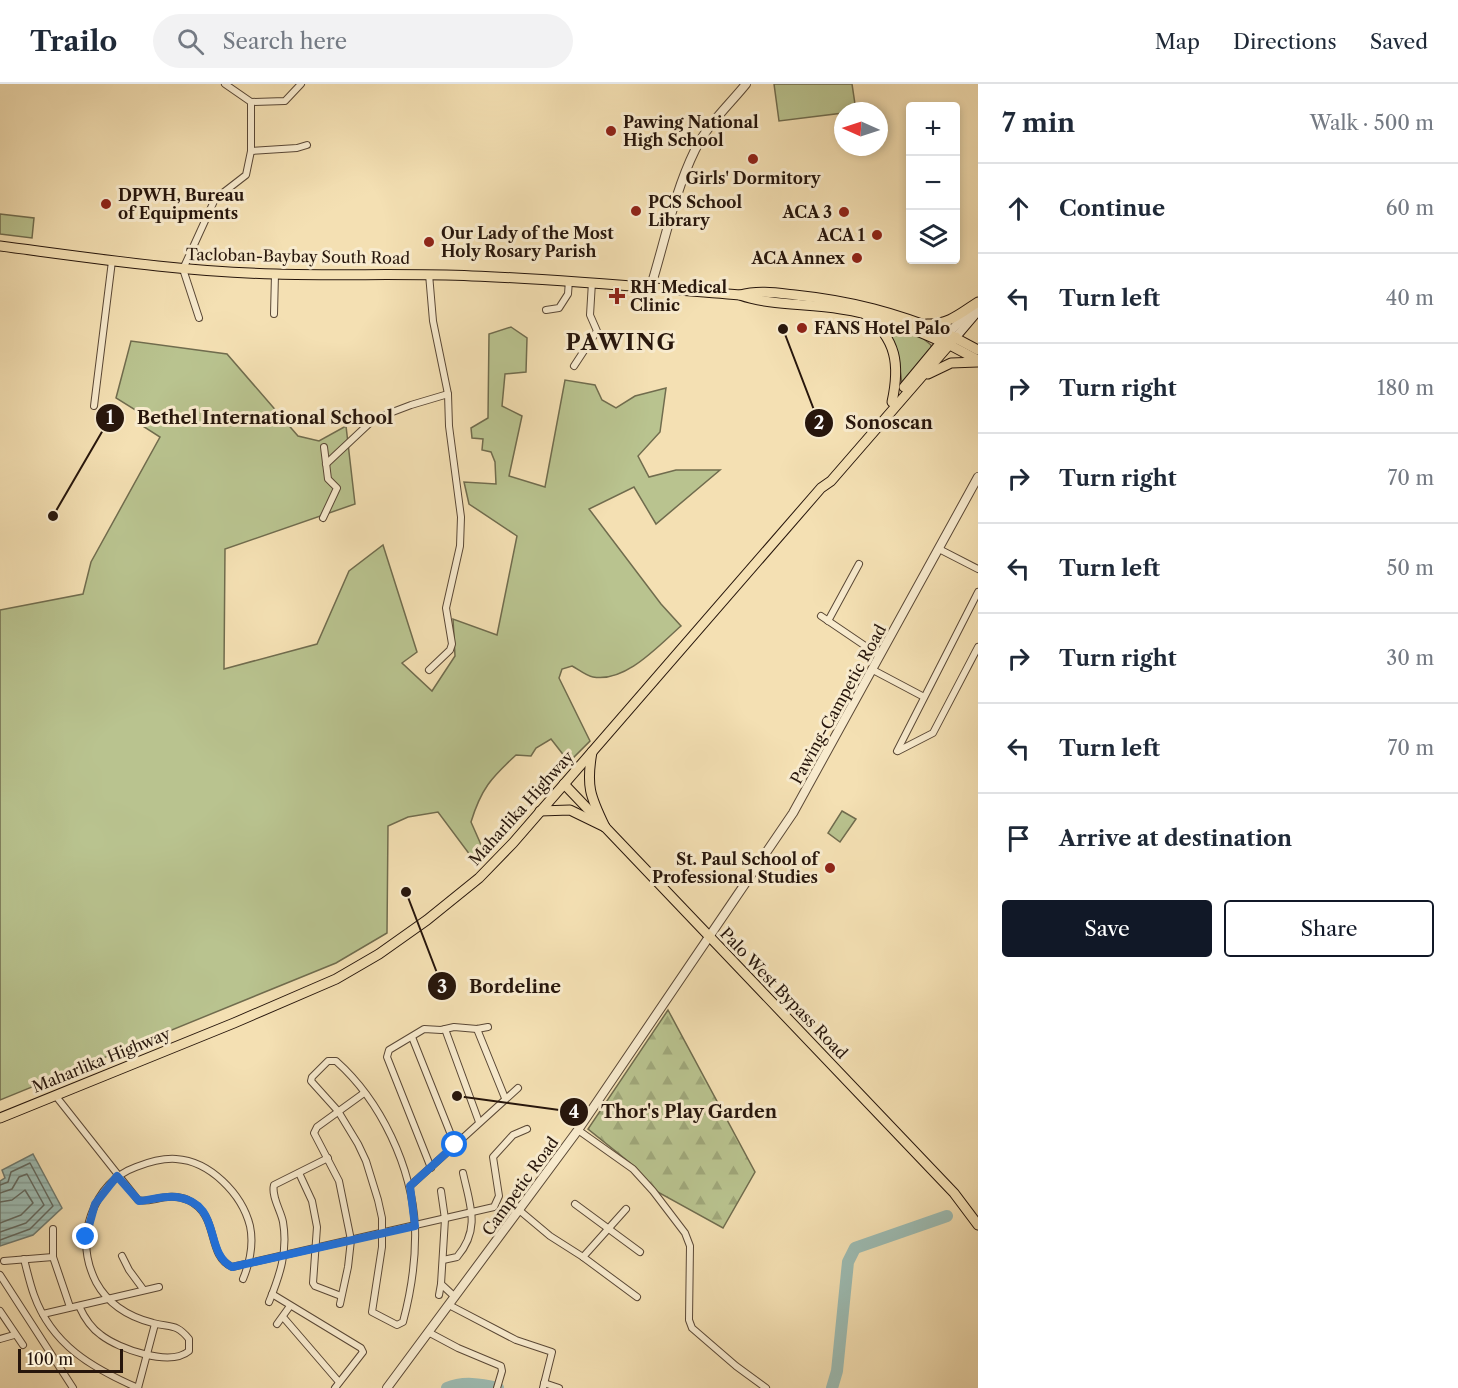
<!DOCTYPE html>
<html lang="en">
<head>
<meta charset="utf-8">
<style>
  :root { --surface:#fff; --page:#f2f2f3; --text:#1f2937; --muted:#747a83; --line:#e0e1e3; --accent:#111827 }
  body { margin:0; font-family:"Libre Caslon Text",serif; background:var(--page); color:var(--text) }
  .controls { position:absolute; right:18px; top:18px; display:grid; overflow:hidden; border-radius:6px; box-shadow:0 3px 9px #0003 }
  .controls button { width:54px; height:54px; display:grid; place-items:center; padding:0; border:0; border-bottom:2px solid var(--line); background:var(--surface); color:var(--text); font:30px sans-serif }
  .compass { position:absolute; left:834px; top:18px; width:54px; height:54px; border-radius:50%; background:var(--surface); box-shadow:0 3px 9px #0003; rotate:273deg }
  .scale { position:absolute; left:18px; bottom:15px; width:105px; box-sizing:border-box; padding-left:6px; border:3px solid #27160c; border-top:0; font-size:16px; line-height:21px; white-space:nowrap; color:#27160c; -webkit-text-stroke:4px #f8ebce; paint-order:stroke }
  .stop { position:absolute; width:18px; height:18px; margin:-14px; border:4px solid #1a73e8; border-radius:50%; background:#fff }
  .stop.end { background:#1a73e8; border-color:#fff; box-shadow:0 2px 6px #0008 }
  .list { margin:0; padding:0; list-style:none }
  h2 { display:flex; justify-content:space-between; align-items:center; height:78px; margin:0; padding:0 24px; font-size:26px }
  h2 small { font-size:20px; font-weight:400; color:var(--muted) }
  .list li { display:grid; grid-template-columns:39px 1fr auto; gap:18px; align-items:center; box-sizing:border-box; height:90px; padding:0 24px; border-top:2px solid var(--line) }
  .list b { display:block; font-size:22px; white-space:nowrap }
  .list em { font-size:20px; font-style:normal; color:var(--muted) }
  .actions { display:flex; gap:12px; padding:18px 24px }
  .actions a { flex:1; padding:14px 0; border:2px solid var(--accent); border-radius:6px; text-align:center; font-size:21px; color:var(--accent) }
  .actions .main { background:var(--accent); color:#fff }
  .icon { flex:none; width:33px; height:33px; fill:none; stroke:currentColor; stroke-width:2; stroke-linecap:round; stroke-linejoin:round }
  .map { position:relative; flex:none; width:978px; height:1304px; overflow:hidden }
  header { display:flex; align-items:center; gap:36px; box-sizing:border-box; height:84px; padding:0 30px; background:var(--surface); border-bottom:2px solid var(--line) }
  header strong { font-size:28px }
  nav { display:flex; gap:33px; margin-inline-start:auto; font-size:21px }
  .search { width:420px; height:54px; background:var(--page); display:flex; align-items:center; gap:15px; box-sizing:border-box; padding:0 21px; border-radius:33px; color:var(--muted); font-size:22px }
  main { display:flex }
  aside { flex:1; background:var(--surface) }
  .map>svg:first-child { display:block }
  .green { fill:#b9c38f; stroke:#706c4e; stroke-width:1.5 }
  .forest { fill:url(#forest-firs); stroke:#706c4e; stroke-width:1.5 }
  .water { fill:url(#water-rules); stroke:#6e7a70; stroke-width:1.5 }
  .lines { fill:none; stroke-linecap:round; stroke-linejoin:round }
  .shore { stroke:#626960; stroke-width:1.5 }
  .river { stroke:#9dbcb3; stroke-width:12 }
  .minor-casing { stroke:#5a4836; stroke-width:8 }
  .tertiary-casing { stroke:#5a4836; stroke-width:10 }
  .secondary-casing { stroke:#27160c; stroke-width:10 }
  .primary-casing { stroke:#27160c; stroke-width:11 }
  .trunk-casing { stroke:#27160c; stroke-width:11 }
  .minor { stroke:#f8ebce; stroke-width:6 }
  .tertiary { stroke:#f8ebce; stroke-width:8 }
  .secondary { stroke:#f8ebce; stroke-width:8 }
  .primary { stroke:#f4e0b3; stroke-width:9 }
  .trunk { stroke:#f4e0b3; stroke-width:9 }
  .route { stroke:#1a73e8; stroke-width:8 }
  .poi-dot { fill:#8f2418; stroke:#f8ebce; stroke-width:2 }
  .labels { text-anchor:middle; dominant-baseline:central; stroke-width:6; stroke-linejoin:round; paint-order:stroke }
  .poi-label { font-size:16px; font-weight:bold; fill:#27160c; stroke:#f8ebce; text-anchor:start }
  .street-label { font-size:16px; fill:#27160c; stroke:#f8ebce }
  .district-label { font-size:22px; font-weight:bold; letter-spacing:1.5px; fill:#27160c; stroke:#f8ebce }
  .leader { fill:none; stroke:#27160c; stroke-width:2 }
  .callout-dot { fill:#27160c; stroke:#f8ebce; stroke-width:2 }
  .mark-label { font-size:18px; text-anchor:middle; font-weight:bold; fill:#fff }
  .callout-label { font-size:18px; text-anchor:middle; font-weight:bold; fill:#27160c; stroke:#f8ebce; stroke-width:6; stroke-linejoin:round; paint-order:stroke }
</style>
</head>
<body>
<header>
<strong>Trailo</strong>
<div class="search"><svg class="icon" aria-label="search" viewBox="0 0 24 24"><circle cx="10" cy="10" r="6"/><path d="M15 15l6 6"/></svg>Search here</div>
<nav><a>Map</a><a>Directions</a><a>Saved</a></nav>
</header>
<main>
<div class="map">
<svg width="978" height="1304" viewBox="0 0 978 1304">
  <defs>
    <pattern id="forest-firs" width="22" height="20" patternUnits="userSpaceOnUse" patternTransform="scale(1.5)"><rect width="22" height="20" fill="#b9c38f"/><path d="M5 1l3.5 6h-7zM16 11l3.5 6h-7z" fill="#9fa77a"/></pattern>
    <pattern id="water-rules" width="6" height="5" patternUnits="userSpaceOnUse" patternTransform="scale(1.5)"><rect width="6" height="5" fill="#9dbcb3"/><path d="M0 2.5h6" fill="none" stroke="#87a199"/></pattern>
  </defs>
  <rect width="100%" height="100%" fill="#f4e0b3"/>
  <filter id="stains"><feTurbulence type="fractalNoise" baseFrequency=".00333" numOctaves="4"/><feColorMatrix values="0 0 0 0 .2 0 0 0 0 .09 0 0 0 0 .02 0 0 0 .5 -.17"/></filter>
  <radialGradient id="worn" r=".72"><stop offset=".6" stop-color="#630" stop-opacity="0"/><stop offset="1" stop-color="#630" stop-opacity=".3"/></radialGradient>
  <g class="green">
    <polygon points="774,0 852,0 856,27 843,27 843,29 779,37"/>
    <polygon points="0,130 34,134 32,154 0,150"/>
    <polygon points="883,240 920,252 931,261 931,264 902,300 898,271"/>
    <path d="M511,243l16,11 -1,34 -21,2 -3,32 20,10 -13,60 36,11 20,-107 30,5 7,15 14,8 19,-12 31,-8 -6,44 -22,24 11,21 27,-7h44l-64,54 -22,-37 -45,22 72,95 20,22c-22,19 -55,57 -88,51 -7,-1 -15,-8 -21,-11l-10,3 -3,9 31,63 -21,21 -18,-23 -15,9 -5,8 -15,-1c-25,23 -35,34 -45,67l15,34 -10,7 -38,-51 -30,5 -20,9 -1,107 -51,30 -336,137v-490l83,-16 8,-32 69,-125 -22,-14 4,-9 -26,-16 15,-57 96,13 71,82 21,5 27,-15 9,78 -130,45 -1,120 93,-25 32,-73 34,-26 34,107 -15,11 30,28 23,-35 -2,-37 44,16 20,-99 -48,-32 -5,-22 32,2 -1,-22 -4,-10 -9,-2 1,-11 -11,-1 -1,-10 17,-10 1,-84z"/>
    <polygon points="842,727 856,735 840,758 828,749"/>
  </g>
  <polygon class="forest" points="668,926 755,1088 723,1144 654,1106 634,1082 588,1045"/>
  <polygon class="water" points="33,1070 62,1124 33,1151 0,1162 0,1097 5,1094 2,1086"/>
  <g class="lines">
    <g class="shore">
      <polyline points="0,1101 8,1098 11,1088 30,1079 53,1122 30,1145 0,1156"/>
      <polyline points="0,1109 12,1105 19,1093 27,1090 44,1121 26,1139 0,1148"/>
      <polyline points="0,1118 12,1116 25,1106 33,1119 21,1131 0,1139"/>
    </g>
    <g class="river">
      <path d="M447,1304c16,-7 34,-4 51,0"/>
      <polyline points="832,1304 837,1287 848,1178 855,1164 947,1132"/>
    </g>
    <g class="minor-casing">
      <g id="minor">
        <polyline points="251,18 285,17 301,0"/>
        <polyline points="251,67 297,64 307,61"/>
        <polyline points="546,226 559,224 568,210 569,196"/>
        <polyline points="274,230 275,190"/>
        <polyline points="199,234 183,185 215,115 246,91 251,67 251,18 225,0"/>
        <polyline points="574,282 597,247 590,231 592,198"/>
        <polyline points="94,322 112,177"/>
        <polyline points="326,380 374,335 411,321 448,310"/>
        <polyline points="323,434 337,404 328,395 324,363"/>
        <polyline points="939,465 978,485"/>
        <polyline points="821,532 880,572"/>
        <polyline points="828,537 859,480"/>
        <polyline points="429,586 450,566 452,560 446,524 460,462 461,433 449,342 448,310 433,237 429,190"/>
        <polyline points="873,586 924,613"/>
        <polyline points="897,667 978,508"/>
        <polyline points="898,667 933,649 978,563"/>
        <polyline points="445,945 479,1038"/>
        <polyline points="477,945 505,1014"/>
        <polyline points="412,953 455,1061"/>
        <path d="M328,977h8c45,40 76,106 79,166 1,32 -4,65 -12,95l-6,3 -25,-13 10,-65v-29l-4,-18 -12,-39 -8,-17 -20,-33 -27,-30 1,-4z"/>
        <path d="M55,1011l83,105c12,4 30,-9 50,0 33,16 17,54 44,67l262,-60 5,-11 -6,-39 20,-22 14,-6"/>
        <polyline points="578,1046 633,1085 653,1107 685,1149 690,1162 689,1236 692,1244 736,1282 766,1304"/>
        <polyline points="431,1084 387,973 389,966 424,945 441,946 454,943 477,945 488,943"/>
        <polyline points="299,1089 312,1117 317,1143 313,1199 315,1202 341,1212"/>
        <polyline points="410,1102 518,1004"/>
        <polyline points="441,1107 445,1135 441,1200 455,1213"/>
        <polyline points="575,1120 640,1168"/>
        <polyline points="519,1126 550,1152 583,1173 637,1213"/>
        <polyline points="53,1145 53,1173 70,1223"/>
        <polyline points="122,1172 129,1186 143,1205"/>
        <polyline points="583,1173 626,1125"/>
        <path d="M24,1175c3,12 6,25 10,36 18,50 58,73 104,93"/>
        <path d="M443,1176l14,-3c24,-28 13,-52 6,-84"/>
        <polyline points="4,1177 53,1173"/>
        <polyline points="0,1191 73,1304"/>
        <polyline points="272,1210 361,1264 363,1268 335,1304"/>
        <polyline points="439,1211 441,1200"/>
        <path d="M269,1218c11,-27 19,-51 14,-80 -2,-11 -12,-26 -9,-37l54,-27"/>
        <polyline points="340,1220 348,1183 351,1156 339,1097 314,1049 317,1043 364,1009"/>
        <polyline points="449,1221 516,1256 552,1268 543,1304"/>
        <path d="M79,1222c5,11 12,22 22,29 18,14 69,32 88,16v-12c-13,-16 -18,-11 -36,-16 -24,-6 -45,-19 -57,-41 -11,-22 -13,-44 -5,-67 8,-22 23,-40 45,-48 13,-5 26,-9 40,-8 34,2 66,35 74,67 4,19 0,36 -7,53"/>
        <polyline points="0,1227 23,1261"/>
        <polyline points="43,1230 159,1203"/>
        <polyline points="283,1233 339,1298"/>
        <polyline points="277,1240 290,1222"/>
        <polyline points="428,1248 458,1264 501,1282 502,1287 497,1304"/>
        <polyline points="0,1255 14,1251"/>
        <polyline points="544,1299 559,1304"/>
        <polyline points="138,1304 155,1240"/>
      </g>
    </g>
    <g class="tertiary-casing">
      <g id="tertiary">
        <path d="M651,202c14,-45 23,-93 44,-136 12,-25 34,-45 51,-66"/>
        <polyline points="387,1304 578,1046 793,729 978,393"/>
      </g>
    </g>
    <g class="secondary-casing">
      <g id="secondary">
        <polyline points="948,250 971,225"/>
        <polyline points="956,253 978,227"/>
      </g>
    </g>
    <g class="primary-casing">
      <g id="primary">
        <path d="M0,162c92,12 184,26 276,28 65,2 131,-1 196,2 90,3 179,12 268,19 31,11 68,8 101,14 35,5 69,18 101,33"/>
        <path d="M740,211c18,-5 37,-2 55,0 57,6 101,18 153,39"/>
        <path d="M927,240c21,1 34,-11 51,-22"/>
        <polyline points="564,700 954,1109 978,1141"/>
      </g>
    </g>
    <g class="trunk-casing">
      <g id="trunk">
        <path d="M865,230c32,25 35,51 27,88"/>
        <polyline points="946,259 978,276"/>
        <polyline points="928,290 951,279 978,278"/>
        <polyline points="904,303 948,250 978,266"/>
        <path d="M592,668c-6,34 -2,44 13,75"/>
        <polyline points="540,727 570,726 605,743"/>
        <polyline points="0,1034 234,939 336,895 379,870 427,836 479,794 513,759 821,404 831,397 956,253"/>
      </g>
    </g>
    <use href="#minor" class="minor"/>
    <use href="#tertiary" class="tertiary"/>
    <use href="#secondary" class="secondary"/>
    <use href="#primary" class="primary"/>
    <use href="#trunk" class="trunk"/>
  </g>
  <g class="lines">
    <path class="route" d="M86,1153l9,-33 22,-28 22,25c13,-1 25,-6 38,-4 46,7 26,55 55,70l183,-41 -5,-40 45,-41"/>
  </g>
  <g class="poi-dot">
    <circle cx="611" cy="47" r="6"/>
    <circle cx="753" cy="75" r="6"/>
    <circle cx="106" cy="120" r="6"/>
    <circle cx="636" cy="127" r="6"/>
    <circle cx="844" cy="128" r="6"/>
    <circle cx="877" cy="151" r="6"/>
    <circle cx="429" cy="158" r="6"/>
    <circle cx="857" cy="174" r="6"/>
    <path d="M614 203h6v6h6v6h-6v6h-6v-6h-6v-6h6z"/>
    <circle cx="802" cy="244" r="6"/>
    <circle cx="830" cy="784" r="6"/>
  </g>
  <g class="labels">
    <g class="poi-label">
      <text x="623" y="38">Pawing National<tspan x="623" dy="18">High School</tspan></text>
      <text x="753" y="94" text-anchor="middle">Girls' Dormitory</text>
      <text x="118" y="111">DPWH, Bureau<tspan x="118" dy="18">of Equipments</tspan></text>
      <text x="648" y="118">PCS School<tspan x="648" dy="18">Library</tspan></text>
      <text x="832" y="128" text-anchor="end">ACA 3</text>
      <text x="441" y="149">Our Lady of the Most<tspan x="441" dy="18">Holy Rosary Parish</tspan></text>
      <text x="865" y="151" text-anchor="end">ACA 1</text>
      <text x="845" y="174" text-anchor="end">ACA Annex</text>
      <text x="630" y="203">RH Medical<tspan x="630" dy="18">Clinic</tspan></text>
      <text x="814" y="244">FANS Hotel Palo</text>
      <text x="818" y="775" text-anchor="end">St. Paul School of<tspan x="818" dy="18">Professional Studies</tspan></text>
    </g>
    <g class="street-label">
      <text transform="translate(298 172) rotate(1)">Tacloban-Baybay South Road</text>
      <text transform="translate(838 620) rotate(-61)">Pawing-Campetic Road</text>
      <text transform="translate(521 724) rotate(-48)">Maharlika Highway</text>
      <text transform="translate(784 909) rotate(46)">Palo West Bypass Road</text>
      <text transform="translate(101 976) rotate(-22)">Maharlika Highway</text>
      <text transform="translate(520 1102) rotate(-54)">Campetic Road</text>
    </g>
    <g class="district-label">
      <text x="621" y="258">PAWING</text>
    </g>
  </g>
  <path class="leader" d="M53 432L110 334M783 245L819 339M406 808L442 902M457 1012L574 1028"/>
  <g class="callout-dot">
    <circle cx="53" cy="432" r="6"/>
    <circle cx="783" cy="245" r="6"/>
    <circle cx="406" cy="808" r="6"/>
    <circle cx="457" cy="1012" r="6"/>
    <circle cx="110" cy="334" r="15"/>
    <circle cx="819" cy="339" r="15"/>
    <circle cx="442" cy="902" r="15"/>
    <circle cx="574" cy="1028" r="15"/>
  </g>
  <g class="mark-label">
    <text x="110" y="340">1</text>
    <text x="819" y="345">2</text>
    <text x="442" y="909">3</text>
    <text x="574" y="1034">4</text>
  </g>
  <g class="callout-label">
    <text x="265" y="340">Bethel International School</text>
    <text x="889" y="345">Sonoscan</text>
    <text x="515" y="909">Bordeline</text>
    <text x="689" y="1034">Thor's Play Garden</text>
  </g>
  <rect width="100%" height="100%" filter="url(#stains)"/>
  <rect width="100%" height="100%" fill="url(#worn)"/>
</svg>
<div class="controls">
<button>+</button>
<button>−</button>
<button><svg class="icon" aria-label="layers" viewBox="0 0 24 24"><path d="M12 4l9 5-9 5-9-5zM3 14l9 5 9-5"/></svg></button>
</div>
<svg class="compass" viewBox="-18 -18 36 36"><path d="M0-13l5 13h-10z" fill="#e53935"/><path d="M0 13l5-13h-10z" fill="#747a83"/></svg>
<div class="scale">100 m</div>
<div class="stop" style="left:455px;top:1061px"></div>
<div class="stop end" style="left:86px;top:1153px"></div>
</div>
<aside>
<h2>7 min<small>Walk · 500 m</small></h2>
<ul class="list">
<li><svg class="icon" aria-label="ahead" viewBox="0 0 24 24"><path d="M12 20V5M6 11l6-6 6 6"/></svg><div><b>Continue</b></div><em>60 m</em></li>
<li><svg class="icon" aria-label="left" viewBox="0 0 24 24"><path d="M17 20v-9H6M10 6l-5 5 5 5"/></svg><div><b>Turn left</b></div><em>40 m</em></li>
<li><svg class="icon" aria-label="right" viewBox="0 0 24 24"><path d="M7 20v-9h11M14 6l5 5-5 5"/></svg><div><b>Turn right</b></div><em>180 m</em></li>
<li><svg class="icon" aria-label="right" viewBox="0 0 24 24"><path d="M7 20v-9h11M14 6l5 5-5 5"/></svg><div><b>Turn right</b></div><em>70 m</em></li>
<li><svg class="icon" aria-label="left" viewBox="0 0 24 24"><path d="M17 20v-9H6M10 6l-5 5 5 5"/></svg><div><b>Turn left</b></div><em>50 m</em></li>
<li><svg class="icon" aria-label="right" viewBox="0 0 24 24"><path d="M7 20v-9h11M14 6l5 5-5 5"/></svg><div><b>Turn right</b></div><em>30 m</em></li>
<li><svg class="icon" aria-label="left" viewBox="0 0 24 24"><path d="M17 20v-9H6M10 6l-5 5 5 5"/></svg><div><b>Turn left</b></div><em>70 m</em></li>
<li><svg class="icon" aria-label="arrive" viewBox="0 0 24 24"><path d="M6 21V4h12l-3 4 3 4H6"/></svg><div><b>Arrive at destination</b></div></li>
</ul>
<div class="actions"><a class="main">Save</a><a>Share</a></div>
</aside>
</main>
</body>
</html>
